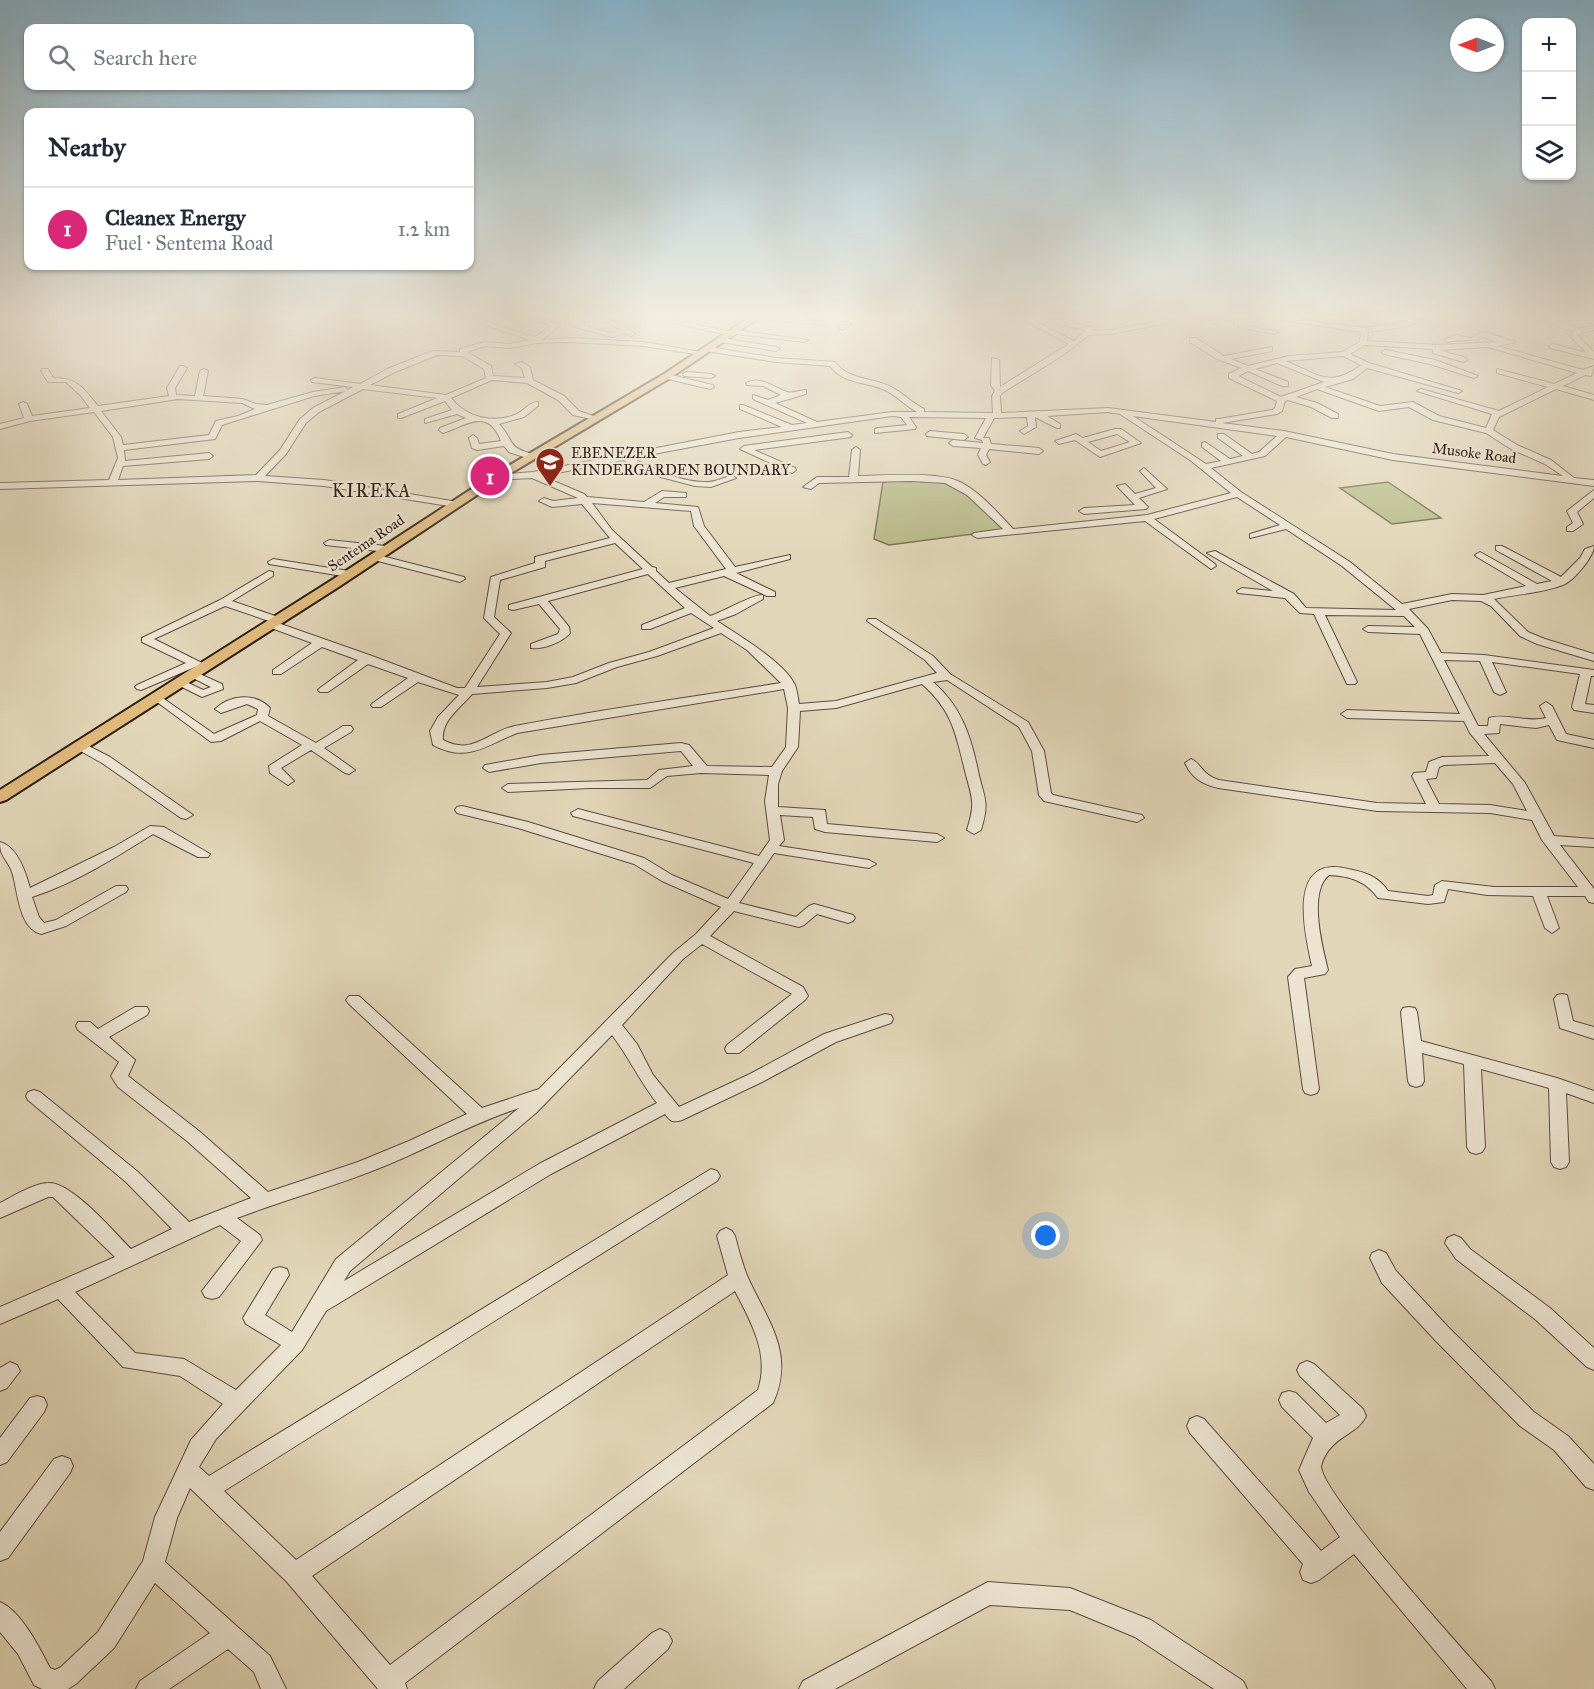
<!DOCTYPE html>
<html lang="en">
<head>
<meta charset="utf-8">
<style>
  :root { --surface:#fff; --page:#f2f2f3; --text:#1f2937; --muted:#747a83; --line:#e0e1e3; --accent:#db2777 }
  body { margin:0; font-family:"IM FELL Great Primer",serif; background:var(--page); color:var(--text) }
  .controls { position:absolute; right:18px; top:18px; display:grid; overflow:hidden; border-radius:12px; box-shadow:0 2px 4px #0004 }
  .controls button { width:54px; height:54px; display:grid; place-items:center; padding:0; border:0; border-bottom:2px solid var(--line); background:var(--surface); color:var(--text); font:30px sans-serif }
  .compass { position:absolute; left:1450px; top:18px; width:54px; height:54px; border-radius:50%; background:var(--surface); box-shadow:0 2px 4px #0004; rotate:270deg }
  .you { position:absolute; left:1046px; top:1236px; width:21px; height:21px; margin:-15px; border:4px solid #fff; border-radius:50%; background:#1a73e8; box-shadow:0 0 0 9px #1a73e833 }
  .badge { display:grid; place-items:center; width:39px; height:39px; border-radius:50%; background:var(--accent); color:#fff; font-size:20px; font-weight:700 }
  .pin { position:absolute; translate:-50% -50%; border:3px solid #fff; box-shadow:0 2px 6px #0006 }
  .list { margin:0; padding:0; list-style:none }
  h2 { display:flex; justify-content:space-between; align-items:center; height:78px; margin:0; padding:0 24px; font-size:26px }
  h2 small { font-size:20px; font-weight:400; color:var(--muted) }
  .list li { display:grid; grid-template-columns:39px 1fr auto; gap:18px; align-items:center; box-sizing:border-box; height:84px; padding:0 24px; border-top:2px solid var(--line) }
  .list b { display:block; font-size:22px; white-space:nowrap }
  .list p { margin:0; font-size:20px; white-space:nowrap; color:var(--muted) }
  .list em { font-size:20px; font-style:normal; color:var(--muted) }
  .icon { flex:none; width:33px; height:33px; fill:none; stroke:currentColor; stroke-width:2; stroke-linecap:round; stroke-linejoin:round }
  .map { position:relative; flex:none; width:1594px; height:1689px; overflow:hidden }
  .search { position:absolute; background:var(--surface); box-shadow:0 2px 4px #0004; left:24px; top:24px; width:450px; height:66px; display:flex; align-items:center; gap:15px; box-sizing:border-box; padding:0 21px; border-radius:12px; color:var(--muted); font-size:22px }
  .panel { position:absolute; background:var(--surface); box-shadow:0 2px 4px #0004; left:24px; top:108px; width:450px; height:162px; border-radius:12px }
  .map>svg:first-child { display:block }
  .green { fill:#b9bc8a; stroke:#746d51; stroke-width:1.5 }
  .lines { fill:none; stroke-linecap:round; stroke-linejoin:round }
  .minor-casing { stroke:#5c4c40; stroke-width:2 }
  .major-casing { stroke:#2f1e18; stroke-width:4 }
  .minor { fill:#ece4d1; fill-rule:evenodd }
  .major { fill:#e0bb7c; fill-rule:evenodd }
  .labels { text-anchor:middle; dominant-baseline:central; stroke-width:4.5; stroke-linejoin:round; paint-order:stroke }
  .far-poi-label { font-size:15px; fill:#2f1e18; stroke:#ece4d1; text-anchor:start }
  .far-street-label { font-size:15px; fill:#2f1e18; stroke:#ece4d1 }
  .far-quarter-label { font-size:18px; letter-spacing:1.5px; fill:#2f1e18; stroke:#ece4d1 }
</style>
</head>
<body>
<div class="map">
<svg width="1594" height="1689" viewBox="0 0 1594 1689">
  <rect width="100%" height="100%" fill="#e1d6b8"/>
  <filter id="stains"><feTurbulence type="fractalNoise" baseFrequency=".00333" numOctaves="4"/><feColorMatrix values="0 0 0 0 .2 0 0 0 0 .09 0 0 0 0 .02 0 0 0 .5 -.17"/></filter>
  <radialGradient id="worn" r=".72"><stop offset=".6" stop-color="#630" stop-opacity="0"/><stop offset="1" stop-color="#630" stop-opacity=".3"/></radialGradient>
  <g class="green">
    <polygon points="896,480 952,483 998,521 1004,530 889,545 874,539 883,482"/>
    <polygon points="1388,482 1441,518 1392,524 1340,488"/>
  </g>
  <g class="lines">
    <g class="minor-casing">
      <g id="minor">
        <path d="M468,319h11l56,18 16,-11 -16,-7h11l14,6 -18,15 28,-2 73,4 63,11 -4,2 -59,-9 -73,-4 -33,1 -27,5 -25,-2 -18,6 24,14 2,10 32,2 -3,-10 -7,-4 7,-2 8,5 3,13 31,16 15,15 20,7 -4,2 -22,-5 -15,-15 -31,-17 -35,-3 -41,18c15,20 44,26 66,16 8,-4 12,-12 21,-12v4l-14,11 -25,7c16,17 7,23 34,30l1,2 -4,3 -21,-7 -5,-6 -27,4 -5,-2 -3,-10 4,-3 4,3 2,6 22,-3c-13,-34 -34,-16 -58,-8l-4,-3 1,-2 26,-10 -9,-4 -32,9v-4l27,-9 -7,-9 -44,17h-3v-4l39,-16 -74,-9 -44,23 -13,11 -20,31 -21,22 59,4 134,22 2,2 -5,3 -131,-21 -66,-5 -258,8v-6l109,-3 9,-22 -5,-21 -19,-25 -64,9 -30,8v-5l24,-6 -5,-14 4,-2 4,2 5,12 58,-8 -9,-12 -15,-14h-18l-7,-11 1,-2h6l5,9c25,0 30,10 45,28l71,-10 -2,-8 13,-22h3l4,2 -12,20 1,7 19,1 5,-25 4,-2 4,2 -5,25 40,3 13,5 11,1 46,-13 32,-5 3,3 5,-3 -41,-5 -1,-2 4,-2 45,6 27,-15 46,-18 27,1v-3l24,-7 26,2 20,-4zM437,355l25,1 22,13 2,9 -40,17 -76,-10 23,-12zM346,391l-33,17 -13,11 -20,31 -24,25 -138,5 5,-14 86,-7 4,-3 -4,-3 -84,8 -1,-11 91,-11 7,-14 92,-29zM178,399l64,4 13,6 -17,7 -22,5 -7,14 -86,10 -2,-8 -20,-26z"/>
        <polygon points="600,319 618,322 635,334 631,336 625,333 612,337 576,327 580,325 611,333 620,329"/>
        <polygon points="761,319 847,322 851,324 843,330 839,328 841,326"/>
        <path d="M1022,319h9l43,22 12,-11 -24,-5 -15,-6h10l32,8 7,-2 -3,6 18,-1 63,-11 5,2 -68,13 -22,1 -26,20 -61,38 -2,3 1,17 107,-5 108,14v-3h3l53,-9 3,-2 2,-7 -48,-23v-4l12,-6 -24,-9 -27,-17v-4h6l28,18 48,-9v4l-41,8 17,7 41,-10 53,-4 18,-10 1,-10 -86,-13h22l69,9 61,-9 -23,8 -36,5 -1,9 72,4 59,-3 -14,-5c-14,6 -22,1 -36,5l-4,-2 12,-5 14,3 14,-6 32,10 -19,4 86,24 11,-4 -3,10 -6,-1 -22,11 31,9v5l-38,-11 -57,28 -6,13 24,15 34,15 23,18 20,2v6l-201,-26 -107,-23 -21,19 -54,12 30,24 109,70 52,42 50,-10 31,1 43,-9 -49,-29 -2,-2 5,-3 57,32 15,-3 -56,-31v-4h6l59,31 19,-19 5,-9 9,-3c0,10 -20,35 -31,39 -21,8 -46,9 -69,14l34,33 17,7 49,15v7l-57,-17 -17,-8 -29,-30 -10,-5 -29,-1 -43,9 19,20 13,24 43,2 110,15v6h-3l-6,28 9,1v8l-20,-3 -2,-3 8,-33 -88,-12 14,30 -6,3 -6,-3 -14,-31 -36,-1 34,66h10l1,-8c18,-5 38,5 57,0l-6,-12 6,-4 6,4 14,28 28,6v8l-37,-8 -8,-15 -13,3 -36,-4 -1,9 -15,1 41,49 29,53 40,3v8l-34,-2 34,44v14l-5,-1 -4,-6h-38l12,32 -7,5 -7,-5 -12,-32 -46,-1 -39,-6 -4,13 -16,2 -50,-6c-12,-17 -28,-22 -49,-23 -21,17 -7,71 -1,95l-3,4 -21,4 15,111 -2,4 -6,2 -6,-2 -2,-4 -15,-112 7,-8 17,-3c-8,-35 -25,-112 36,-97 16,3 30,7 40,22l40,5 5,-1 2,-10 7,-4 52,6h84l-36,-47 -10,-20 -42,-7 -113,-2 -159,-23c-16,-4 -26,-10 -33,-25l6,-4c10,4 11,16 28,21l158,23 49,1 -14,-28 2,-3 12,-1 3,-10 13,-5 47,-1 -19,-23 -6,-12 -117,-3 -6,-4 6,-4 113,4 -40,-80 -52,-2 -5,-3 5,-3 47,1 -11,-11 -79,-1 32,67 -2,2h-8l-33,-70 -14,-1 -15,-15 -47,-5 -1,-2 5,-3 31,3 -66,-38 8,-2 79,43 12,14 90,2 -54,-44 -56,-37 -36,9v-4l30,-9 -43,-28 -83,22 61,45 1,2 -5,3 -66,-48 -168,17 -5,-3 2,-2 29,-4 -36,-34 -22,-12 -34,-2 -92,2 -8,6 -8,-2 14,-10h32l3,-27 4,-3 4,3 -2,26c25,0 80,-5 102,6 21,11 37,30 53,47l134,-14 84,-22 -41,-33 -70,-46 -12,-2 -61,4 13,8v4h-3l-22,-11 1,10 -12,7 -4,-3 8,-5 -1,-9 -33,1 -11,20h6l2,6 48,4 4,3 -4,3 -50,-5 -3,6 4,7 -4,3 -3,-1 -5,-9 3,-7 -28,-2 -4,-3 4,-3 30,3 -1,-3 -7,-2 11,-20 -77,-1 7,10 -1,2 -40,4v-4l3,-1 29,-3 -6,-8 -9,-1 -153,22 -107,20c21,11 49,24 72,24 10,1 19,-4 28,-7l4,3 -25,9 -16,-1 -34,-9 -38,-17 -81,16 42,18 3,3 57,5 18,-11 24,2v4h-22l-9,6 43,4 6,19 31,41 55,-12v4l-54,14 39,19v4h-8l-43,-20 -49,12 35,28c13,-4 43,-22 53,-21v4l-27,15 -19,7c21,14 67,41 78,64 2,5 3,13 4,19l37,-3 101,-28 -12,-13 -58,-39 1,-2h8l57,37 17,18 78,48 16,29 7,42 2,2 89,20 2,3 -7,4 -93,-21 -5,-6 -7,-44 -13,-24 -72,-47 -14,2c28,24 38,54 45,89 6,28 12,29 3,59l-7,4 -7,-4c8,-26 6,-30 -1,-55 -10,-39 -12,-63 -44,-91l-86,24 -36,3 -2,36 -16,24 -4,13v23l47,3 2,14 110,10 7,4 -7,4 -112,-10 -10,-3 -2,-12 -33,-2 4,25 -5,6 90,14 7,4 -7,4 -95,-15 -35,50 57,14 13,-11 5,-2 39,11 2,3 -2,3 -5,2 -31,-9 -13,11 -5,2 -65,-16 -24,25 93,51 5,9 -3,4 -66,53h-12l-2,-4 2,-4 65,-51 -90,-50 -19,15 -61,66 15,19 16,31 26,32 71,-33 74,-40 61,-20 6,1 2,4 -2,4 -55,19 -74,40 -80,38c-9,3 -12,1 -17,-6l-114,60 -225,137 -24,39 -86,89 -17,28 10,9 502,-307 6,2 3,5 -3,5 -493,310 72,69 432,-285 -11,-39 3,-5 6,-3 6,3 3,5c4,15 8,31 14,44 20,43 46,74 24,123l-368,280 2,6h-29l-91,-107 -97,-94 -13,30 -12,44 105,94 16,33h-25l-7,-17 -26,-23 -59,40h-33l4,-8 70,-48 -55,-50 -41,65 -37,35 -9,6h-26l-8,-4 -16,-31 -18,-22v-30c22,10 39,45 50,66l5,2 6,-3 37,-35 45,-71 12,-44 36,-77 32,-36 -43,-28 -57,-9 -65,-68 -58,25v-17l115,-50 -62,-60h-5l-48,21v-15c14,-7 32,-19 48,-20 23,-2 66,49 83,66l41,-20 -46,-47 -98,-82 -2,-4 2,-4 6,-2 6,2 98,80 51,50 62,-24 -64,-57 -69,-54 -7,-11 8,-14 -41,-32 -2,-4 2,-4h12l8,7 37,-22h12l2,4 -2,4 -38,22 26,23 -7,16 71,55 69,61 90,-30 51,-21 58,-27 -118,-110 -3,-4 3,-4h10l123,112 57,-19 134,-136 23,-19 25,-27 -59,-26 -28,-17 -116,-36 -61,-15 -2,-3 2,-3 5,-1 66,16 116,36 28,17 56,24 26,-36 -181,-47 -2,-3 7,-4 181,47 11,-16 -5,-39 4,-26 -68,-2 -34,3 -17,12h-60l-82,4 -6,-4 6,-4 139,-4 12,-10 34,-4 -12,-15 -140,12 -52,9 -6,-4 2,-3 56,-10 140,-12 8,2 18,21 65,1 14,-20 2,-39 -4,-19 -267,44c-32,13 -50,30 -84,12l-3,-14 8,-14 21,-22 -41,-13 -37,25h-8l-2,-2 2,-2 35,-25 -40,-14 -40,28h-8l-2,-2 2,-2 38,-28 -36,-13 -41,27h-8v-4l39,-27 -46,-17 -1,-2 4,-3 -44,-15 -71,33 56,28 -6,3 -9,-3 -54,23 -4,-1 -2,-2 2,-2 49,-22 -44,-21v-4l78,-38 49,-29 4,1v4l-41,25 49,17 1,2 -4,3 94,33 85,32h8l35,-54 -16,-16 7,-41 44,-14v-6l75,-19 -28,-34 -30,3 -13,-6 5,-3 9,3 25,-3 -46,-20 -35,2 -4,-3 1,-2 39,-3 206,-40 43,-5 -42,-18v-4h3l49,20 15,-2 -54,-24v-4l15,5 13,-5 -18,-9 -16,-1 -1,-2c14,-8 28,5 41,9 5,2 13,-2 19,-2v4l-31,9 42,19 75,-10h25c-11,-6 -21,-17 -32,-22 -18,-8 -44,-7 -55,-24l-54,-4 -70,-11v-4h3l67,11 59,4c13,19 40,15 58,26 11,6 19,15 31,21v3l69,1 -1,-17 3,-5 -4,-6 1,-27 7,2 1,27 69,-43zM1365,345l68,4v4l30,9 4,-2 -1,-2 -27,-8 49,-3 89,26 -23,11 -57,-15v4l51,14 -49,24 -78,-22 -4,2 75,23 -6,14 -47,-12 -26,-14 -33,4 -55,-19 28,-8 14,-11 91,25 4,-2 -93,-28 -19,-9zM1343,356l18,9c-32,24 -43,9 -76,-4zM1277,363l47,19 -43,15 -43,-21 10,-5 34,15h6v-4l-33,-13zM1317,389l62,22 30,-4 24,13 53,13 25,16 34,15 18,12 -170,-22 -109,-23 -62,-8 55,-9 5,-3 3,-10 3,-1 23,7 21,11h6v-4l-21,-11 -21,-6zM1133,416l144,20 -18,16 -7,2 -28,-20h-6v4l25,18 -13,3 -25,-17 -3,1v4l19,14 -15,3zM592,503l99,8 3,15 32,43 -57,14 -13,-12v-3l-4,-1 -40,-37zM615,543l28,26 -134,36v4l4,1 26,-6 21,25 -2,5 -27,10v4c11,2 32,-6 39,-15l-1,-6 -21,-26 100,-27 37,34 -43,17v4h8l41,-16 23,15 -65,24 -40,11 -36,14 -26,5 -70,5 34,-54 -17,-16 6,-37 45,-13v-6zM721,633l26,17 34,33c-89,14 -178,26 -266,43 -28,6 -42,30 -72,14 -2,-19 17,-32 29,-46l75,-6 29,-5 41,-16 40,-11zM1495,763l18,21 14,27 -37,-6 -51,-1 -13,-25 10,-1 3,-11 5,-2zM612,1035c17,22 28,47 45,68l-118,61 -195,117 6,-10 187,-159zM519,1108l-183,151 -44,73 -27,-17 24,-40 -2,-6 -7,-2 -7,2 -30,49 3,6 35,21 -45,45 -52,-31 -49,-6 -60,-61 145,-67 21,16 -39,50 3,6 7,2 7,-2 43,-57 -2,-5 -23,-17c45,-17 91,-30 135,-47 50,-19 96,-46 147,-63zM735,1291c16,31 35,63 23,99l-368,275 -78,-89z"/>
        <polygon points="1212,319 1219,319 1214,324 1211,322"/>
        <polygon points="1238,319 1245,319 1244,325 1278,332 1274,334 1238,327"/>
        <polygon points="1545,319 1552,319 1578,329 1594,326 1594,330 1580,333 1578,336 1594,352 1594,359 1550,348 1549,346 1553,344 1587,353 1570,336 1574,332 1549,323"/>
        <polygon points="674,320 732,332 735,330 808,340 804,342 736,334 733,336 672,323"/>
        <polygon points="724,338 776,347 780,349 776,351 721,342 720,340"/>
        <polygon points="1386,350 1435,360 1478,376 1474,378 1430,364 1383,354 1382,352"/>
        <polygon points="687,372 711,374 715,376 711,378 684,376 683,374"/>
        <polygon points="667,374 713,385 714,387 710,389 664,378 664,374"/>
        <path d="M1115,429h6l20,14 -41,14 -25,-17 -16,4 -4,-3 21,-7 7,4zM1117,434l13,8 -29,9 -13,-9z"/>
        <polygon points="930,431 964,434 968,437 964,440 927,436 926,434"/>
        <polygon points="848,432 852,435 851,437 754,450 795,468 796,470 792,473 740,449 744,446"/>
        <polygon points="1144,468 1167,489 1139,498 1148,507 1146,509 1084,514 1079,511 1084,508 1135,505 1117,486 1125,484 1135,494 1156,488 1140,471"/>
        <polygon points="1594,490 1594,498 1577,512 1583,524 1573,531 1567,531 1567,527 1573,523 1567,511"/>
        <polygon points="329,540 386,546 391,549 386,552 326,545 324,543"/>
        <polygon points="374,554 464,577 465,579 460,582 370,559 369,557"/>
        <polygon points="273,559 349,571 354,574 349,577 269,564 268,562"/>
        <polygon points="193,671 222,684 223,689 202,697 176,684 176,680 180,679 203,690 211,687 189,676 189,672"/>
        <path d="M157,694l57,40 43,-19 1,-6 -11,-5 -26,9 -6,-4c15,-14 40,-17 55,-1l-2,8 48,27 27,-17h8l2,3 -2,3 -27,16 31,22 -6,4 -4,-1 -34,-23 -30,18 13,13 -6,4 -18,-12 -1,-7 33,-21 -42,-24 -39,20 -10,1 -58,-43 -2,-2 2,-2z"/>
        <polygon points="79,741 110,757 193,815 186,819 181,818 102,763 75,748 73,745"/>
        <path d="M150,826l14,1 46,27 -2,3h-10l-45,-23c-38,24 -78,49 -121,63l7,20 5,6 12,-3 60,-34h10l2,3 -2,3 -60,34 -25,8c-23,-6 -23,-44 -29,-62 -5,-14 -12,-14 -12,-30 18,5 26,31 30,46l84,-41z"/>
        <polygon points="1562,994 1567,995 1573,1021 1594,1027 1594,1039 1560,1028 1554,999 1557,995"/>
        <polygon points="1409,1007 1415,1008 1417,1012 1421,1041 1557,1078 1594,1091 1594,1103 1566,1093 1569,1162 1566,1167 1560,1169 1554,1167 1551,1162 1549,1088 1481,1069 1485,1147 1482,1152 1476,1154 1470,1152 1467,1147 1464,1064 1422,1053 1424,1081 1422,1085 1416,1087 1410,1085 1408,1081 1401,1012 1403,1008"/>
        <polygon points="1454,1235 1461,1238 1470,1249 1550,1308 1594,1348 1594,1370 1587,1367 1536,1320 1456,1259 1445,1243 1447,1238"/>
        <polygon points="1379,1250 1386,1253 1396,1271 1449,1328 1534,1412 1568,1436 1594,1464 1594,1490 1586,1487 1554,1450 1520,1426 1435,1340 1382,1283 1370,1258 1372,1253"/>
        <path d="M1307,1361l7,3 49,45 3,7c-9,20 -36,19 -45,50 0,27 144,186 170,215l4,8h-28l-113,-135 -35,26 -8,3 -8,-3 -3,-8 3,-8 -113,-131 -3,-7 3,-7 7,-3 7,3 117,132 19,-14 -31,-45 -10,-22 14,-32 -31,-31 -3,-7 3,-7 7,-2 7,2 30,30 14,-8 -40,-39 -3,-6 3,-6z"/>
        <polygon points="10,1362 17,1365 20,1371 7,1388 0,1391 0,1368"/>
        <polygon points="37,1396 44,1398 47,1405 44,1412 7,1462 0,1465 0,1438 30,1398"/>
        <polygon points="62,1456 70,1459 73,1466 70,1473 8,1558 0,1561 0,1532 54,1459"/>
        <polygon points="988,1582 1070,1588 1151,1620 1243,1681 1247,1689 1214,1689 1135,1637 1070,1610 990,1605 835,1689 799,1689 803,1681"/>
        <polygon points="660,1629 668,1633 672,1641 668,1649 624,1689 594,1689 598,1681 652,1633"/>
      </g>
    </g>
    <g class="major-casing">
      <polygon id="major" points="747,319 757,319 670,378 501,479 340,586 6,800 0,802 0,790 332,580 493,475 664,374"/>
    </g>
    <use href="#minor" class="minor"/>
    <use href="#major" class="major"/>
  </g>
  <linearGradient id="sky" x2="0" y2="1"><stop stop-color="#87b6cf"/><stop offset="0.57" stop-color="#f2eddf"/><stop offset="1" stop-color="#f2eddf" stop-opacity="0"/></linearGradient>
  <rect width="1594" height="556" fill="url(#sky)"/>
  <defs>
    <g id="school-pin" transform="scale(1.5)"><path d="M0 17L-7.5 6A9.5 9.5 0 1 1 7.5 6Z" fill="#8f2418" stroke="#ece4d1"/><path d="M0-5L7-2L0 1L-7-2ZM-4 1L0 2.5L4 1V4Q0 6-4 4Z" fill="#fff"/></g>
  </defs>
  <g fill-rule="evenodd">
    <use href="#school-pin" x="550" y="462"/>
  </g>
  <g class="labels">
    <g class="far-poi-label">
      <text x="571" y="453">EBENEZER<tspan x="571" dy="17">KINDERGARDEN BOUNDARY</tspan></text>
    </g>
    <g class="far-street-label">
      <text transform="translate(1474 453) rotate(7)">Musoke Road</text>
      <text transform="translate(366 543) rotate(-34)">Sentema Road</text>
    </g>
    <g class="far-quarter-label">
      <text x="372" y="491">KIREKA</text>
    </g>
  </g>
  <rect width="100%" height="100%" filter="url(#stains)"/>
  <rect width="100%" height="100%" fill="url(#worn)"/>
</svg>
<div class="controls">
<button>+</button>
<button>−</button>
<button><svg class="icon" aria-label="layers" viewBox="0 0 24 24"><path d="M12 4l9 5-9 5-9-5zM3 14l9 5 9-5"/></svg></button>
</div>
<svg class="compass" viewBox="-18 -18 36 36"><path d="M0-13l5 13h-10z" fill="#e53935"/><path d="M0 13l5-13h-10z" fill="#747a83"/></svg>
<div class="you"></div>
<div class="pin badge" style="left:490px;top:476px">1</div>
<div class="search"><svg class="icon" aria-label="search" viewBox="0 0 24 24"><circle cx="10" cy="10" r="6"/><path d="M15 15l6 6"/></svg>Search here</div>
<section class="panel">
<h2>Nearby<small></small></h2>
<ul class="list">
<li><span class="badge">1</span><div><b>Cleanex Energy</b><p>Fuel · Sentema Road</p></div><em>1.2 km</em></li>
</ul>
</section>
</div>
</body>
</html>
